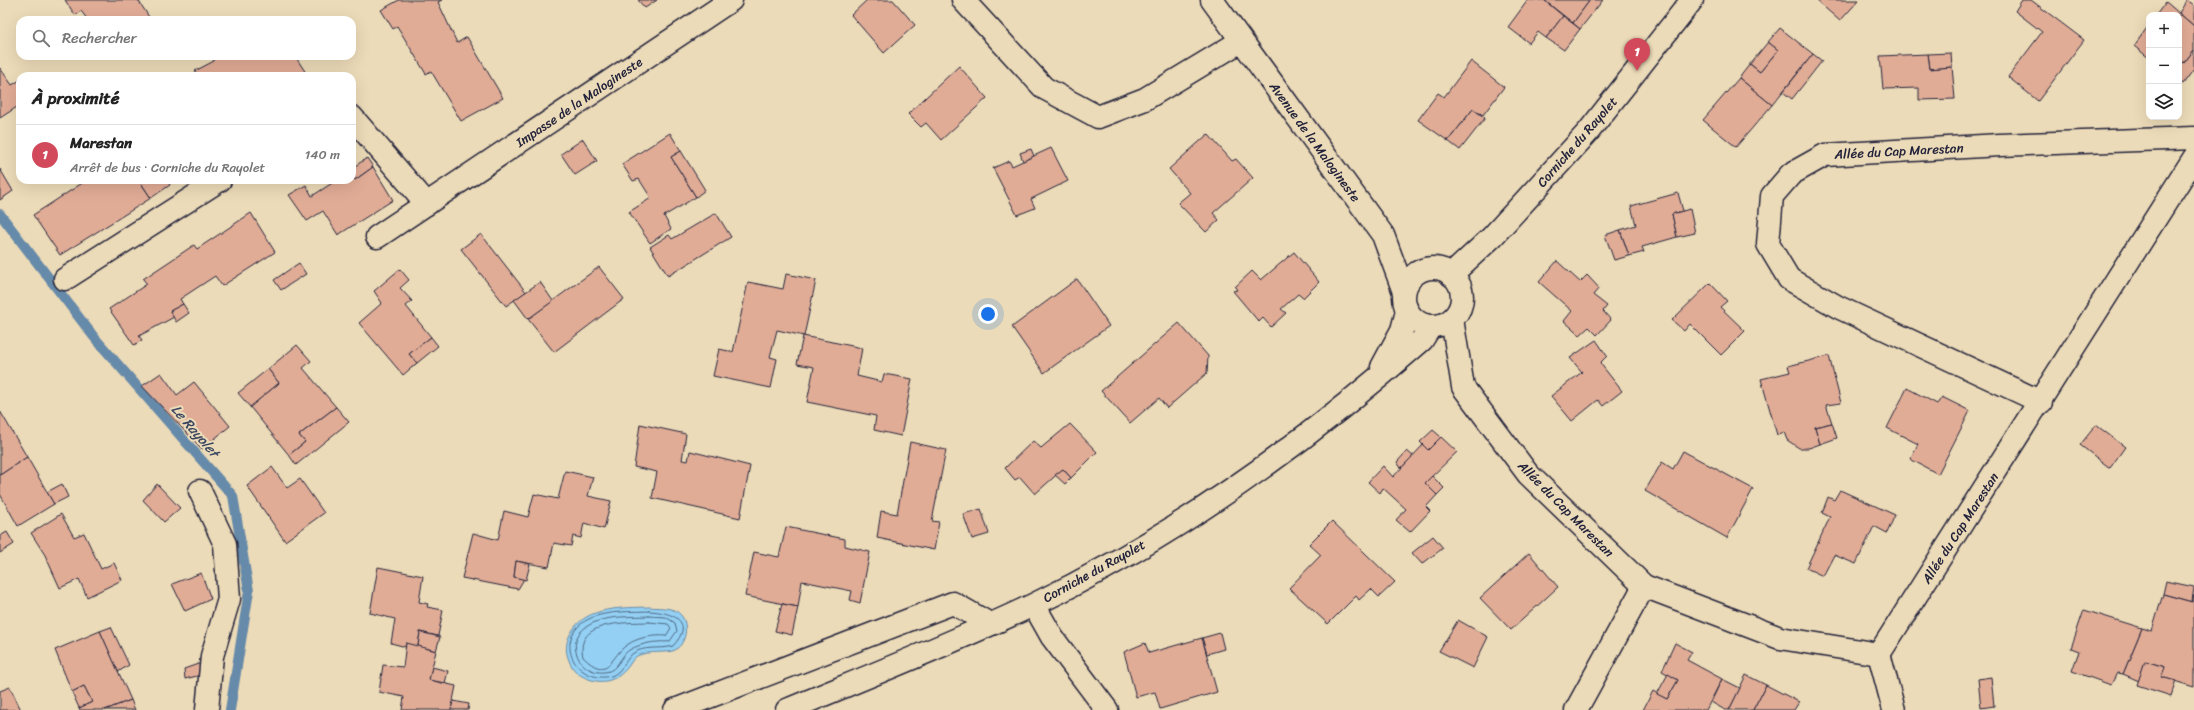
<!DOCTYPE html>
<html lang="fr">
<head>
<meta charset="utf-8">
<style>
  :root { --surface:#fff; --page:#f2f2f2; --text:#222; --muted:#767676; --line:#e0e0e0; --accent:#d1495b }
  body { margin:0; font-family:Sriracha,sans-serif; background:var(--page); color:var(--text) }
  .controls { position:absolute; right:12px; top:12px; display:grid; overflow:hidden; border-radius:8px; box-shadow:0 4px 16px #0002 }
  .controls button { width:36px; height:36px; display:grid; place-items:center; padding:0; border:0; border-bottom:1px solid var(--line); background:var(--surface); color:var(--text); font:20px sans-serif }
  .you { position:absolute; left:988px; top:314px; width:14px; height:14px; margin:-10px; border:3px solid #fff; border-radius:50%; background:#1a73e8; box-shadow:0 0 0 6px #1a73e833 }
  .badge { display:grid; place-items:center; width:26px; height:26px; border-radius:50%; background:var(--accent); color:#fff; font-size:13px; font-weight:700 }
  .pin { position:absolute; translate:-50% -33px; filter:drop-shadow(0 1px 2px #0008) }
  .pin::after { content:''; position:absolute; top:21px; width:14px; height:12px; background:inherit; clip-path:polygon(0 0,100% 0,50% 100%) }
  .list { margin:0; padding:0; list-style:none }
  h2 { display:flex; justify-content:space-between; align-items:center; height:52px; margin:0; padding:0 16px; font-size:17px }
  h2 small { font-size:13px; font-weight:400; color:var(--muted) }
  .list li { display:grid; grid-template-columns:26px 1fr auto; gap:12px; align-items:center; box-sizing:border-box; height:60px; padding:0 16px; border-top:1px solid var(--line) }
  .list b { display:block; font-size:15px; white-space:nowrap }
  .list p { margin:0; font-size:13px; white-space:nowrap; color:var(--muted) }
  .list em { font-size:13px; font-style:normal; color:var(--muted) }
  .icon { flex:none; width:22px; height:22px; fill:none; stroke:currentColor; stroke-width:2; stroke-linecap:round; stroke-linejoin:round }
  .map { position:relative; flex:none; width:2194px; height:710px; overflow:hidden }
  .search { position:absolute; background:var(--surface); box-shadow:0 4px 16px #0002; left:16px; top:16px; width:340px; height:44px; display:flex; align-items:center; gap:10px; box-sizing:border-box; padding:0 14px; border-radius:12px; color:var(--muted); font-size:15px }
  .panel { position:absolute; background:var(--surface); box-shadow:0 4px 16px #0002; left:16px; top:72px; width:340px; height:112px; border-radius:12px }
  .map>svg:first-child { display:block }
  .water { fill:#93d0f3; stroke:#668aa9 }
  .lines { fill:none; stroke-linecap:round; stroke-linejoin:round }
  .shore { stroke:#4f6885; stroke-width:1 }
  .stream { stroke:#668aa9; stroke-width:10 }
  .building { fill:#e1ac96; stroke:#22223b }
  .minor-casing { stroke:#22223b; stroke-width:25 }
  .major-casing { stroke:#22223b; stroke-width:25 }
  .minor { stroke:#ecdbb8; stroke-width:22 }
  .major { stroke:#ecdbb8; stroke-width:22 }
  .labels { text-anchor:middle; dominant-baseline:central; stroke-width:4; stroke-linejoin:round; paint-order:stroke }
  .street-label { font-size:13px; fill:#22223b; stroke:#ecdbb8 }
  .water-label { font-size:14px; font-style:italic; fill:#394560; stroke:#ecdbb8 }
</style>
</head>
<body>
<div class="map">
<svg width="2194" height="710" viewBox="0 0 2194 710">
  <rect width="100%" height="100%" fill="#ecdbb8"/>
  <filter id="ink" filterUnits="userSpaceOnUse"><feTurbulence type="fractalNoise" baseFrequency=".025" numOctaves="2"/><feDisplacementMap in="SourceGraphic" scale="8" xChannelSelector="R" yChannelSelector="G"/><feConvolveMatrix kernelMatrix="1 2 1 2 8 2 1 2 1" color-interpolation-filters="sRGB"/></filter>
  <g filter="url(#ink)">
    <path class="water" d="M649,607c9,1 19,0 27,4 14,8 12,31 -1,39 -7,4 -26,0 -38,6 -5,3 -7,9 -10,12 -11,14 -27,17 -43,9 -10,-4 -15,-14 -17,-23 -2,-8 1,-17 5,-23 15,-25 51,-23 77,-24z"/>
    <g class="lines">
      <g class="shore">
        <path d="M649,611c23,1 47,10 24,35 -12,4 -30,-1 -41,8 -9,9 -12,23 -27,23 -30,2 -48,-33 -24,-53 17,-14 47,-12 68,-13z"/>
        <path d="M649,616l17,1 9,6 2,8 -7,10c-4,2 -7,0 -12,1 -8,0 -19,3 -27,7 -11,5 -12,22 -26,23 -26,3 -41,-30 -19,-45 17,-12 43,-10 63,-11z"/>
        <path d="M649,622l19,2 3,4 -5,8c-12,-1 -28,1 -39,9 -16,10 -18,38 -44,12 -9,-37 43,-34 66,-35z"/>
      </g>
      <polyline class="stream" points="0,214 94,337 233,496 249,591 230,710"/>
    </g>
    <g class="building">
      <polygon points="65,0 138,0 151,20 88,20 81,11 75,15"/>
      <polygon points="399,0 442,0 438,2 457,43 467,37 503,98 461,121 431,71 426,74 397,26 393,29 381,10"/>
      <polygon points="638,0 657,0 645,8"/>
      <polygon points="867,0 893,0 915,25 884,53 851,15"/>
      <polygon points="1528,0 1544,0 1563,16 1546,38 1538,32 1529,43 1508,27"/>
      <polygon points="1544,0 1590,0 1573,23"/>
      <polygon points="1590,0 1603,0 1580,29 1573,23"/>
      <polygon points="1816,0 1859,0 1840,21"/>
      <polygon points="2022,0 2031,0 2084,40 2038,101 2008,77 2042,32 2015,11"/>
      <polygon points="2187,0 2194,5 2194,26 2179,13"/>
      <polygon points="2166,2 2194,26 2194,50 2184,63 2179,59 2179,15 2156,15"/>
      <polygon points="1563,16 1580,29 1564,50 1546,38"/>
      <polygon points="2149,25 2149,58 2134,46"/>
      <polygon points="1780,28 1813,54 1772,105 1739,78 1750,64 1760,72 1778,50 1768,42"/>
      <polygon points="1768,42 1778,50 1760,72 1750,64"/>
      <polygon points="2194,50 2194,69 2183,84 2179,81 2179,59 2184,63"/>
      <polygon points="1951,53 1952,67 1930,69 1928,54"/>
      <polygon points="1813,54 1822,61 1792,99 1783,92"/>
      <polygon points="1928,54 1930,69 1952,67 1955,99 1919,100 1919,88 1883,89 1880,56"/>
      <polygon points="212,56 295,56 308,76 198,76 195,71 214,61"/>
      <polygon points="1471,61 1504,87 1483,115 1473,109 1448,141 1418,120 1438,93 1444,97"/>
      <polygon points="959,66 987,98 941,140 926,123 921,127 908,114"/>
      <polygon points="0,68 12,85 20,80 20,105 0,118"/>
      <polygon points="1739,78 1772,105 1736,147 1703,120"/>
      <polygon points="1473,109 1485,118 1460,150 1448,141"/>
      <polygon points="670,133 681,151 671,157 696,197 664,216 671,229 650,243 629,212 651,198 639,179 633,181 622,164"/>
      <polygon points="1208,134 1232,161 1236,159 1253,178 1213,213 1219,220 1206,232 1178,203 1190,193 1169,169"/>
      <polygon points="583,139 597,161 575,175 561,154"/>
      <polygon points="1051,148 1068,181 1031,199 1035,208 1017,215 993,168 1009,161 1012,166"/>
      <polygon points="1031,149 1034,156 1023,161 1020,153"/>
      <polygon points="681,151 705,190 696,197 671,157"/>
      <polygon points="367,158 373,167 355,180 352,175 352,168"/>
      <polygon points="373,167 393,200 338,235 323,211 307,221 289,195 306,185 312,196 337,180 352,180 352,175 355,180"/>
      <polygon points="0,169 13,191 0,200"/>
      <polygon points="87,180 139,180 151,198 60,255 33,215"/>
      <polygon points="139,180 167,180 170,185 151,198"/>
      <polygon points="1678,193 1683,211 1672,214 1677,237 1642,247 1644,252 1629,256 1620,230 1636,225 1631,206"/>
      <polygon points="1690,209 1695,233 1677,237 1672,214"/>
      <polygon points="251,213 275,252 222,286 215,276 180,299 183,304 170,311 174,317 139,336 142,340 134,345 109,309 147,284 143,279 194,245 197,249"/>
      <polygon points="716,213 731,237 668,276 650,247 669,235 672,239"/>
      <polygon points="1620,230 1629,256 1614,260 1605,235"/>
      <polygon points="481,234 526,292 506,306 461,249"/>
      <polygon points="1294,252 1319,282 1303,298 1298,294 1281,309 1286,313 1271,327 1263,318 1259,322 1233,291 1237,290 1235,287 1252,271 1261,280"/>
      <polygon points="1557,261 1580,282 1587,275 1599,288 1593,295 1607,306 1603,311 1611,320 1597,335 1589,327 1580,335 1564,321 1572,311 1539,282"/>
      <polygon points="299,263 306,274 281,290 274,280"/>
      <polygon points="599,267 624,299 554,352 528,319"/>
      <polygon points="400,269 409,280 400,288 412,301 406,306 431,337 409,354 417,363 403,375 359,323 382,303 374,291"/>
      <polygon points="786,274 816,280 804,336 777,330 770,357 777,359 771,388 713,376 719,349 733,352 748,282 783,289"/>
      <polygon points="1077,279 1109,326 1044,373 1012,327"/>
      <polygon points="540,282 553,301 528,319 514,300"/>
      <polygon points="1710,283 1727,301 1720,307 1745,331 1721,355 1690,324 1684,331 1672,320"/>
      <polygon points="183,304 189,313 176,322 170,311"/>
      <polygon points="1179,323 1208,356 1207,373 1167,408 1159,398 1130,423 1101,391"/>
      <polygon points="803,336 862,348 857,376 882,382 884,374 912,379 901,436 874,430 876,416 807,402 814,367 797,364"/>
      <polygon points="431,337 438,346 417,363 409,354"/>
      <polygon points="1596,340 1607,356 1600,363 1622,391 1603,406 1598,400 1572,421 1551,396 1582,372 1570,358"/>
      <polygon points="297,345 311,361 303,368 336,407 299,435 305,442 289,455 250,407 279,383 268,369"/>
      <polygon points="1829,356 1841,403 1826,405 1832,423 1815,427 1820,444 1809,448 1799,448 1787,440 1784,432 1777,435 1761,379 1790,372 1788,366"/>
      <polygon points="268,369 279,383 250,407 238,393"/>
      <polygon points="161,373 177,395 194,382 230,426 202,449 142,386"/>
      <polygon points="1907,388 1937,404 1942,397 1970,411 1938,474 1910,459 1918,444 1887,428"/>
      <polygon points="336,407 349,422 296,465 289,455 305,442 299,435"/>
      <polygon points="0,411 27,457 0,475"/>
      <polygon points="1832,423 1837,438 1820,444 1815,427"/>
      <polygon points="640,424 686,434 682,460 688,461 690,451 750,466 740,518 652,498 657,472 634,467"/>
      <polygon points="1070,424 1097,452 1071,478 1063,469 1035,494 1020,477 1015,480 1005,468 1033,441 1041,448"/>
      <polygon points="2096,425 2125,447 2110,468 2080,445"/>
      <polygon points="1433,430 1441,437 1428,450 1420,442"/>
      <polygon points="1441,437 1457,452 1425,483 1437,495 1426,507 1430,511 1410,532 1396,520 1406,509 1383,488 1380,493 1368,482 1383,466 1393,477 1423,445 1428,450"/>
      <polygon points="910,442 946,450 932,521 939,522 934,550 877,538 881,511 897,514"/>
      <polygon points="1407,451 1413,456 1401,468 1397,462"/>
      <polygon points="1683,451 1753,489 1727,538 1645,491 1662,462 1673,469"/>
      <polygon points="27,457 54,504 18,526 0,494 0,475"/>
      <polygon points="272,467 287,488 300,479 324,513 285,541 247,486"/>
      <polygon points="1063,469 1071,478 1065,484 1055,475"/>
      <polygon points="565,471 593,477 588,496 611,501 604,529 584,523 581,538 573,536 571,546 554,543 549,567 516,561 514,577 524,579 518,589 462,578 473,533 498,540 504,511 528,517 534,494 558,499"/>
      <polygon points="1432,476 1444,488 1437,495 1425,483"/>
      <polygon points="62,484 68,497 54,504 47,492"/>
      <polygon points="157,484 180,508 164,522 143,500"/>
      <polygon points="1840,490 1895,515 1887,533 1874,526 1856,564 1834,555 1823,576 1806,568 1830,517 1822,513 1828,497 1834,500"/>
      <polygon points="981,509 989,534 972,539 963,514"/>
      <polygon points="61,514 74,537 84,533 101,569 114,563 122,580 87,597 79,579 60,588 45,555 31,533"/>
      <polygon points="1332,521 1395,582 1379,597 1371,589 1359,600 1356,596 1328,624 1289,588 1321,555 1309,544"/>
      <polygon points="786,527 845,539 845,546 870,552 860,603 850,600 852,591 802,581 798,607 745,596 754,552 779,557"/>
      <polygon points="7,532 14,544 0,553 0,536"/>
      <polygon points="1433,536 1443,548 1422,564 1412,553"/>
      <polygon points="1529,553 1558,587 1511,630 1480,598"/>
      <polygon points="516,561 530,564 526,580 514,577"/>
      <polygon points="378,567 423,576 419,602 428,604 427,607 443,610 438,636 420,632 418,646 406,643 406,647 391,643 395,619 370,613"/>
      <polygon points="201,573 211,599 185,611 172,584"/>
      <polygon points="2166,581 2194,587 2192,602 2163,594"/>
      <polygon points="2163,594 2192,602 2194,595 2194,687 2161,677 2165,667 2145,661 2139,681 2123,674 2142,628 2152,631"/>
      <polygon points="782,604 798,607 792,635 775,631"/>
      <polygon points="2084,610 2142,628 2123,674 2117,673 2111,685 2072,671 2079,651 2071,648"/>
      <polygon points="1458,620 1488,637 1473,668 1439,651"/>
      <polygon points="111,627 129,665 118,672 100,631"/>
      <polygon points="100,631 131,700 105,710 80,710 79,708 92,702 84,686 72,692 55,650"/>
      <polygon points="420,632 440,637 436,651 418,646"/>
      <polygon points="1220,633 1224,649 1207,654 1202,638"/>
      <polygon points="1202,638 1217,692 1160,709 1155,692 1136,697 1124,652 1145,643 1149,653"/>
      <polygon points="406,643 436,651 429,680 456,686 451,710 402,710 404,697 379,692 383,665 403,667"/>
      <polygon points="1675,643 1692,652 1687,660 1722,679 1706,710 1643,710 1653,691 1667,699 1678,680 1662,671"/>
      <polygon points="2145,661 2165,667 2161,677 2176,681 2171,696 2137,685"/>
      <polygon points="201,663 201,675 185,679 184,669"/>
      <polygon points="432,667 448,671 445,683 429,680"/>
      <polygon points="1668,674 1678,680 1667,699 1657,694"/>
      <polygon points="1746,675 1766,685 1753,710 1729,710"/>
      <polygon points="1991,677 1994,706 1981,708 1978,679"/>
      <polygon points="1722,679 1740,688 1729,710 1725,710 1711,702"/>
      <polygon points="1766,685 1799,702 1794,710 1753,710"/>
      <polygon points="84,686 92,702 79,708 72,692"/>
      <polygon points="10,687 21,710 0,710 0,691"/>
      <polygon points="131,700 135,710 105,710"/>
      <polygon points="453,701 469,704 468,710 451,710"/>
    </g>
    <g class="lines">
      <g class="minor-casing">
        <g id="minor">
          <polyline points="963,0 1044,88 1098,117 1145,99 1241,41"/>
          <polyline points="1212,0 1383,235 1404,292"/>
          <polyline points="352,117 427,204"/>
          <polyline points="377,237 731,0"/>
          <polyline points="65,279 220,180"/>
          <polyline points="1452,319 1463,387 1528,474 1644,586 1780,638 1879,654 2194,158"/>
          <polyline points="2041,402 1838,307 1789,279 1768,244 1772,196 1791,174 1825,155 2000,145 2194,138"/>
          <polyline points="200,491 225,544 229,599 212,656 207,710"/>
          <polyline points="1034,605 1052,637 1107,710"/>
          <polyline points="1879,654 1894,710"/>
          <polyline points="675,710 953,603 990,624"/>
          <polyline points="1576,710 1644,586"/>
        </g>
      </g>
      <g class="major-casing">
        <g id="major">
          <circle cx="1433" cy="297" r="29"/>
          <polyline points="1451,275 1492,237 1588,132 1692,0"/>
          <polyline points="1382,367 1402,330 1407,311"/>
          <path d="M787,710c82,-34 166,-67 246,-105 142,-68 271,-161 389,-265l9,-14"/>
        </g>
      </g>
      <use href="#minor" class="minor"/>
      <use href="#major" class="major"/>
    </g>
  </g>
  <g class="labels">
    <g class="street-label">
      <text transform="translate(579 102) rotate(-34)">Impasse de la Malogineste</text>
      <text transform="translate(1315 142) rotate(54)">Avenue de la Malogineste</text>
      <text transform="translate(1577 142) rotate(-49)">Corniche du Rayolet</text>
      <text transform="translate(1899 151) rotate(-3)">Allée du Cap Marestan</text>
      <text transform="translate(1566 509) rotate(45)">Allée du Cap Marestan</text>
      <text transform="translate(1960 528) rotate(-57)">Allée du Cap Marestan</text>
      <text transform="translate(1094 571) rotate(-29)">Corniche du Rayolet</text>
    </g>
    <g class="water-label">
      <text transform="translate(195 431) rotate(49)">Le Rayolet</text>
    </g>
  </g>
</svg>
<div class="controls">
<button>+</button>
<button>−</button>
<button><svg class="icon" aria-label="layers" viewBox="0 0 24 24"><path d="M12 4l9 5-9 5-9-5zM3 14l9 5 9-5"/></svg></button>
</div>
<div class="you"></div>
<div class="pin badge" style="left:1637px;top:71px">1</div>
<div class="search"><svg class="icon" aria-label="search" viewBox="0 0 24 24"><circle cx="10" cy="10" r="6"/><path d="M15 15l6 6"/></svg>Rechercher</div>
<section class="panel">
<h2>À proximité<small></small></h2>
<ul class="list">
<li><span class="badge">1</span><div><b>Marestan</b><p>Arrêt de bus · Corniche du Rayolet</p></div><em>140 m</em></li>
</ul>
</section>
</div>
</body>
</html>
